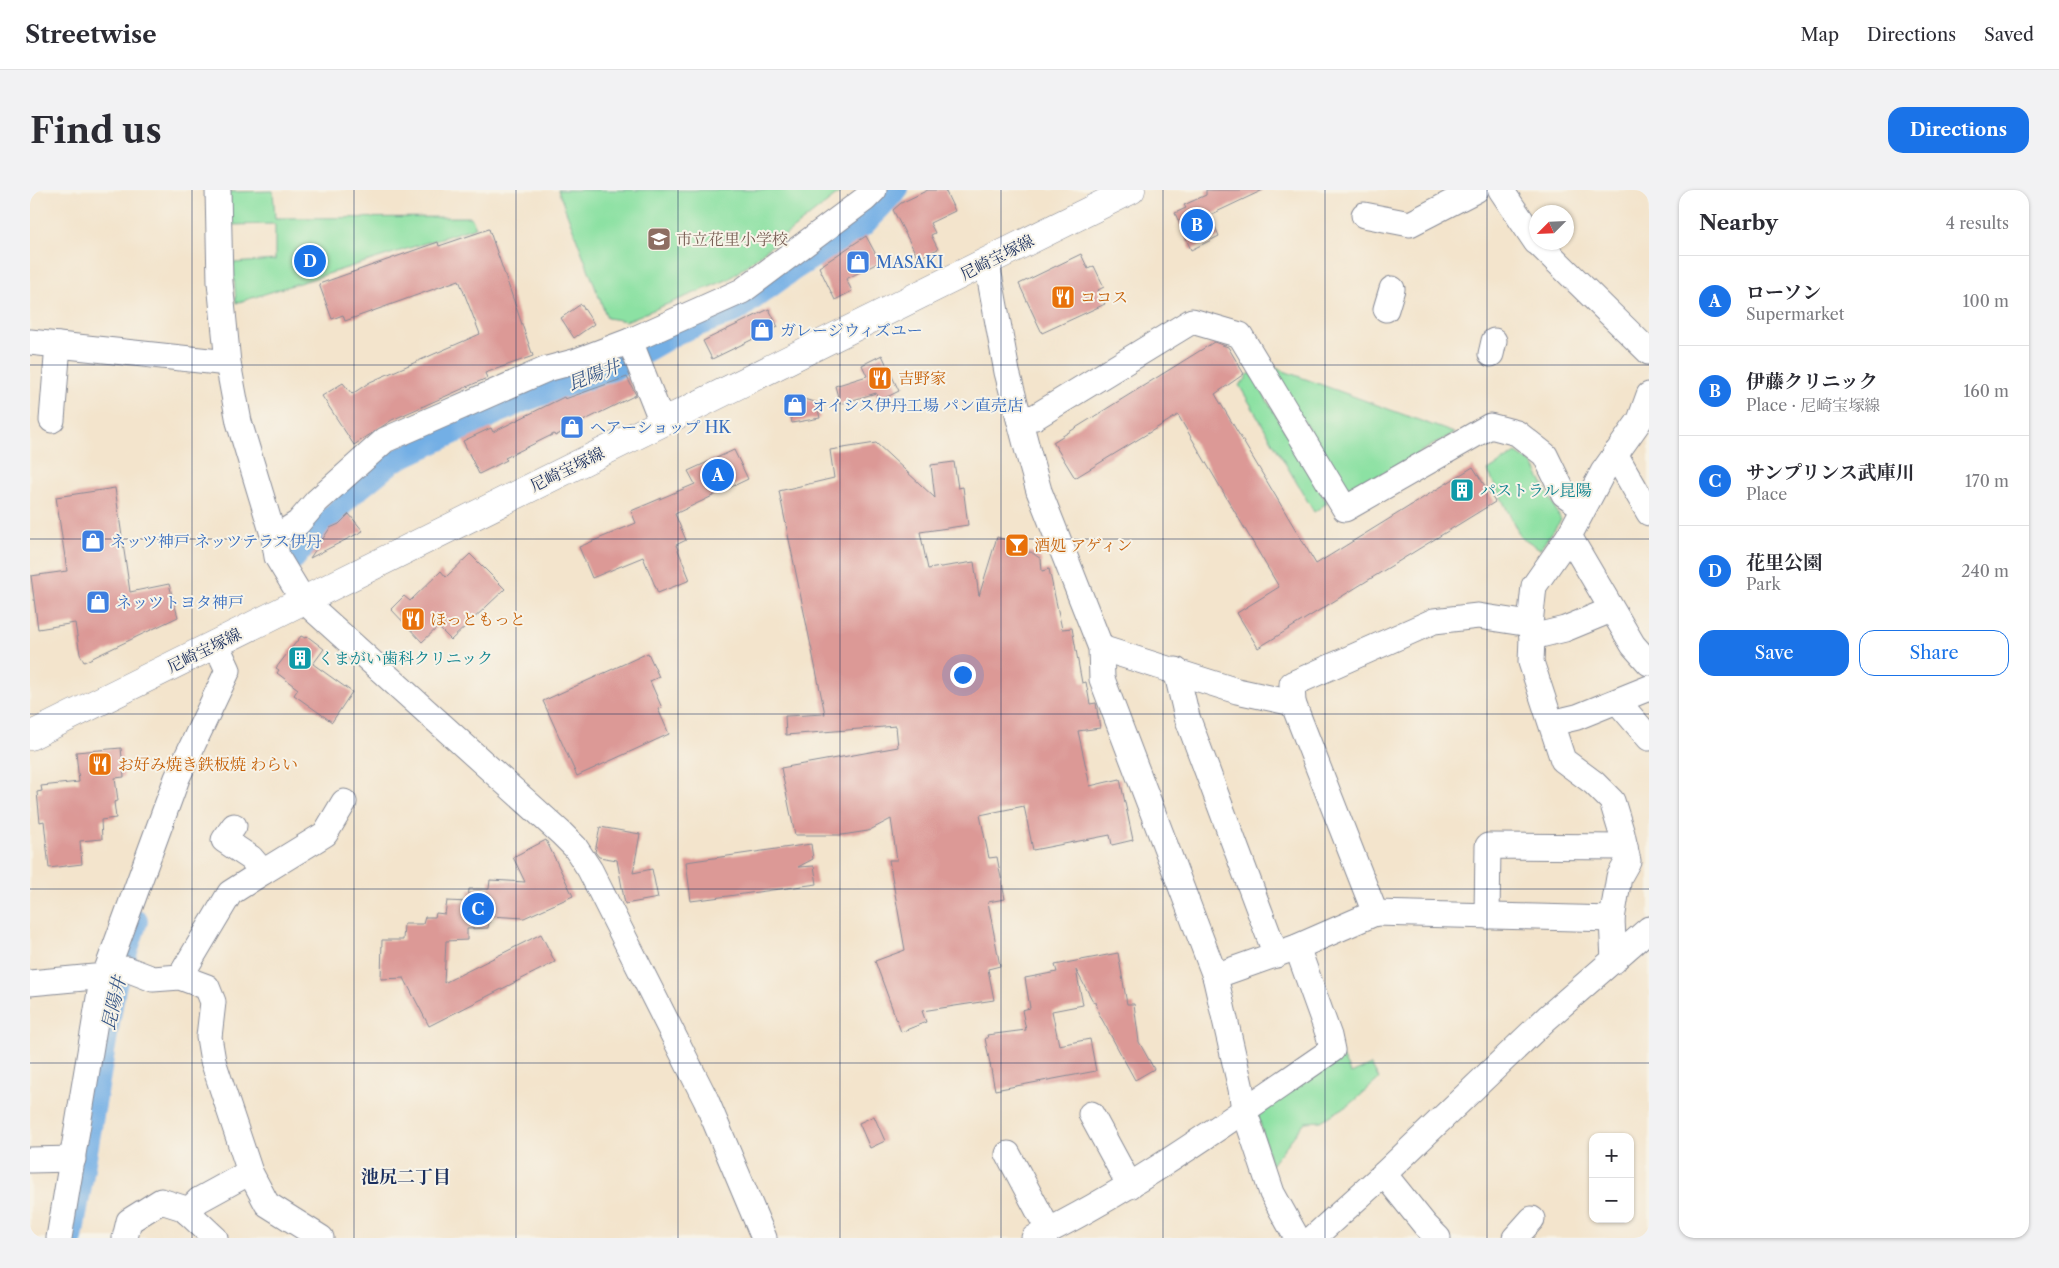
<!DOCTYPE html>
<html lang="en">
<head>
<meta charset="utf-8">
<style>
  :root { --surface:#fff; --page:#f2f2f3; --text:#2b2b33; --muted:#7c7c81; --line:#e1e1e2; --accent:#1a73e8 }
  body { margin:0; font-family:"Libre Caslon Text","Noto Serif JP",serif; background:var(--page); color:var(--text) }
  .controls { position:absolute; right:15px; bottom:15px; display:grid; overflow:hidden; border-radius:10px; box-shadow:0 1px 4px #0004 }
  .controls button { width:45px; height:45px; display:grid; place-items:center; padding:0; border:0; border-bottom:1px solid var(--line); background:var(--surface); color:var(--text); font:25px sans-serif }
  .compass { position:absolute; left:1499px; top:15px; width:45px; height:45px; border-radius:50%; background:var(--surface); box-shadow:0 1px 4px #0004; rotate:246deg }
  .you { position:absolute; left:932px; top:484px; width:18px; height:18px; margin:-12px; border:4px solid #fff; border-radius:50%; background:#1a73e8; box-shadow:0 0 0 8px #1a73e833 }
  .badge { display:grid; place-items:center; width:32px; height:32px; border-radius:50%; background:var(--accent); color:#fff; font-size:16px; font-weight:700 }
  .pin { position:absolute; translate:-50% -50%; border:2px solid #fff; box-shadow:0 1px 5px #0006 }
  .list { margin:0; padding:0; list-style:none }
  h2 { display:flex; justify-content:space-between; align-items:center; height:65px; margin:0; padding:0 20px; font-size:21px }
  h2 small { font-size:16px; font-weight:400; color:var(--muted) }
  .list li { display:grid; grid-template-columns:32px 1fr auto; gap:15px; align-items:center; box-sizing:border-box; height:90px; padding:0 20px; border-top:1px solid var(--line) }
  .list b { display:block; font-size:19px; white-space:nowrap }
  .list p { margin:0; font-size:16px; white-space:nowrap; color:var(--muted) }
  .list em { font-size:16px; font-style:normal; color:var(--muted) }
  .actions { display:flex; gap:10px; padding:15px 20px }
  .actions a { flex:1; padding:11px 0; border:1px solid var(--accent); border-radius:15px; text-align:center; font-size:18px; color:var(--accent) }
  .actions .main { background:var(--accent); color:#fff }
  .map { position:relative; flex:none; width:1619px; height:1048px; overflow:hidden; border-radius:15px }
  header { display:flex; align-items:center; gap:30px; box-sizing:border-box; height:70px; padding:0 25px; background:var(--surface); border-bottom:1px solid var(--line) }
  header strong { font-size:24px }
  nav { display:flex; gap:28px; margin-inline-start:auto; font-size:18px }
  .intro { display:flex; align-items:center; justify-content:space-between; box-sizing:border-box; height:120px; padding:0 30px }
  h1 { margin:0; font-size:35px }
  .button { padding:12px 22px; border-radius:15px; background:var(--accent); color:#fff; font-size:18px; font-weight:700 }
  main { display:flex; gap:30px; padding:0 30px }
  aside { flex:1; background:var(--surface); border-radius:15px; box-shadow:0 1px 4px #0004 }
  .map>svg:first-child { display:block }
  .green { fill:#8ce1a3; stroke:#548880 }
  .lines { fill:none; stroke-linecap:round; stroke-linejoin:round }
  .canal { stroke:#73afe5; stroke-width:22 }
  .building { fill:#dc9996 }
  .minor-casing { stroke:#878a95; stroke-width:27 }
  .primary-casing { stroke:#878a95; stroke-width:29 }
  .minor { stroke:#fff; stroke-width:25 }
  .primary { stroke:#fff; stroke-width:28 }
  .grid { fill:none; stroke:#1b2f5e; stroke-width:1; stroke-opacity:0.55 }
  .labels { text-anchor:middle; dominant-baseline:central; stroke-width:4; stroke-linejoin:round; paint-order:stroke }
  .education-label { font-size:16px; fill:#785e54; stroke:#f7f3e8; text-anchor:start }
  .street-label { font-size:16px; fill:#1b2f5e; stroke:#f7f3e8 }
  .shop-label { font-size:16px; fill:#366cbe; stroke:#f7f3e8; text-anchor:start }
  .food-label { font-size:16px; fill:#c56008; stroke:#f7f3e8; text-anchor:start }
  .culture-label { font-size:16px; fill:#0d838f; stroke:#f7f3e8; text-anchor:start }
  .water-label { font-size:18px; font-style:italic; fill:#355586; stroke:#f7f3e8 }
  .neighbourhood-label { font-size:18px; font-weight:bold; fill:#1b2f5e; stroke:#f7f3e8 }
</style>
</head>
<body>
<header>
<strong>Streetwise</strong>
<nav><a>Map</a><a>Directions</a><a>Saved</a></nav>
</header>
<div class="intro"><h1>Find us</h1><a class="button">Directions</a></div>
<main>
<div class="map">
<svg width="1619" height="1048" viewBox="0 0 1619 1048">
  <rect width="100%" height="100%" fill="#f7f3e8"/>
  <filter id="ink" filterUnits="userSpaceOnUse"><feTurbulence type="fractalNoise" baseFrequency=".02" numOctaves="2"/><feDisplacementMap in="SourceGraphic" scale="10" xChannelSelector="R" yChannelSelector="G"/><feConvolveMatrix kernelMatrix="1 2 1 2 8 2 1 2 1" color-interpolation-filters="sRGB"/></filter>
  <filter id="wash" filterUnits="userSpaceOnUse"><feTurbulence type="fractalNoise" baseFrequency=".0096" numOctaves="4" result="noise"/><feDisplacementMap in="SourceGraphic" scale="20" xChannelSelector="R" yChannelSelector="G"/><feGaussianBlur stdDeviation="1.12" result="paint"/><feColorMatrix in="noise" values="0 0 0 0 0 0 0 0 0 0 0 0 0 0 0 0 0 1.4 0 .05"/><feComposite in="paint" operator="in"/></filter>
  <g filter="url(#wash)">
    <rect width="100%" height="100%" fill="#f3e4cc"/>
    <g class="green">
      <polygon points="528,0 813,0 699,89 596,131 577,128"/>
      <polygon points="243,1 245,28 441,27 446,37 206,113 203,73 245,70 245,34 200,35 198,2"/>
      <polygon points="1240,176 1424,243 1328,297 1318,297 1311,292"/>
      <polygon points="1221,183 1297,313 1284,322 1209,195 1216,189 1216,186"/>
      <polygon points="1486,263 1503,274 1531,330 1510,359 1490,346 1458,281"/>
      <polygon points="1311,865 1321,884 1341,875 1349,889 1322,913 1291,931 1275,932 1241,975 1226,917"/>
    </g>
    <g class="lines">
      <g class="canal">
        <polyline points="264,369 288,340 322,305 364,271 494,211 585,179 648,143 707,121 762,81 833,36 867,0"/>
        <polyline points="42,1048 85,798 107,731"/>
      </g>
    </g>
    <g id="blocks">
      <g class="building">
        <polygon points="898,0 915,0 925,21 900,33 905,43 901,45 908,59 888,68 863,20 871,13"/>
        <polygon points="1176,0 1233,0 1180,25 1189,46 1161,60 1145,23 1156,18 1154,15 1176,5"/>
        <polygon points="459,39 503,166 455,183 457,188 362,230 324,255 292,206 313,193 322,204 340,192 450,144 429,90 315,131 313,125 302,129 289,94 408,52 409,56"/>
        <polygon points="836,46 850,72 816,89 822,101 805,110 789,77"/>
        <polygon points="1051,64 1058,79 1064,76 1074,97 1068,100 1075,114 1012,143 989,94"/>
        <polygon points="551,114 564,134 544,148 531,128"/>
        <polygon points="739,119 748,137 682,169 673,151"/>
        <polygon points="1184,152 1198,157 1214,184 1185,204 1286,374 1443,277 1465,312 1228,458 1207,423 1249,397 1148,225 1045,288 1023,252"/>
        <polygon points="852,165 869,201 849,211 846,203 810,214 805,196 837,186 832,175"/>
        <polygon points="597,187 606,205 547,234 547,235 525,246 524,244 475,268 477,270 449,284 433,251 461,238 463,242 534,207 535,209"/>
        <polygon points="768,208 786,212 790,228 762,233 758,212"/>
        <polygon points="846,253 905,308 901,275 924,272 928,298 933,297 938,335 890,342 898,379 944,372 949,406 967,347 983,352 978,366 1001,362 1011,369 1012,381 1019,379 1032,439 1042,438 1052,493 1056,492 1060,514 1066,513 1070,538 1048,541 1060,596 1090,589 1103,650 1082,655 1080,645 1003,660 994,616 950,625 959,668 967,667 975,709 958,712 970,776 958,779 964,810 892,821 896,832 871,842 845,771 875,760 859,670 867,670 861,629 838,641 812,645 765,645 751,578 868,557 866,536 756,545 755,526 795,524 749,301 804,288 800,260"/>
        <polygon points="704,260 718,289 645,324 656,350 646,355 660,390 628,403 613,367 562,388 549,357 606,333 601,321 665,294 658,281"/>
        <polygon points="85,298 100,402 139,394 148,427 54,472 50,464 45,433 8,439 1,386 37,381 26,307"/>
        <polygon points="319,324 333,341 280,368 300,338 309,334"/>
        <polygon points="440,364 475,399 421,450 408,437 392,452 361,419 374,406 380,411 411,381 416,387"/>
        <polygon points="271,446 275,448 277,446 294,459 283,474 322,502 302,532 264,505 268,499 247,483 249,480 246,478"/>
        <polygon points="618,463 629,487 620,491 632,518 628,519 639,544 547,586 513,511"/>
        <polygon points="91,558 94,587 85,588 88,611 84,612 86,628 71,630 72,649 50,651 52,674 19,678 14,631 10,632 7,602 12,601 11,596 49,592 46,562"/>
        <polygon points="570,637 610,644 603,683 622,679 628,708 595,714 587,670 569,667 565,662"/>
        <polygon points="516,650 543,706 494,728 460,726 458,738 437,739 437,750 416,751 414,793 511,744 525,772 399,836 374,788 351,789 352,750 373,750 374,734 393,734 395,727 405,727 406,723 415,724 417,711 438,712 439,699 459,699 460,690 495,692 483,667"/>
        <polygon points="781,654 783,669 768,677 784,676 787,694 661,711 656,672"/>
        <polygon points="1088,763 1097,814 1104,814 1109,852 1124,879 1105,890 1068,822 1066,812 1064,813 1046,780 1053,815 1022,821 1029,855 1060,849 1066,881 965,900 955,848 958,848 957,845 996,840 992,820 1000,818 995,788 1027,782 1025,775"/>
        <polygon points="844,926 855,951 840,958 829,933"/>
      </g>
    </g>
  </g>
  <g filter="url(#ink)">
    <use href="#blocks" fill-opacity="0" stroke="#878a95" stroke-width="1"/>
    <g class="lines">
      <g class="minor-casing">
        <g id="minor">
          <polyline points="188,0 190,92 198,173 209,232 244,348 247,367 273,410 531,643 545,657 560,680 676,910 734,1048"/>
          <polyline points="1471,0 1506,52"/>
          <polyline points="1334,25 1380,34 1446,0"/>
          <polyline points="1507,52 1619,162"/>
          <polyline points="957,73 977,182 998,262 1009,301 1071,458 1072,489 1185,786 1211,899 1214,920 1228,961 1242,1003 1267,1048"/>
          <polyline points="1356,119 1362,99"/>
          <polyline points="600,151 632,232"/>
          <polyline points="0,152 198,173"/>
          <polyline points="1461,164 1464,151"/>
          <polyline points="989,229 1005,227 1162,131 1210,145 1315,319 1460,236 1487,243 1515,265 1534,304 1553,317"/>
          <polyline points="22,230 28,155"/>
          <polyline points="1585,264 1619,323"/>
          <polyline points="1539,346 1603,455 1619,473"/>
          <polyline points="244,348 268,333 287,311 355,250 517,179 547,171 600,151 712,101 835,9 844,0"/>
          <polyline points="1502,447 1535,439 1581,420"/>
          <polyline points="1071,458 1207,501 1263,513 1345,723 1582,729"/>
          <polyline points="1146,480 1157,527 1246,765"/>
          <polyline points="1588,512 1619,548"/>
          <polyline points="1263,513 1262,494 1404,431 1448,426 1500,434"/>
          <polyline points="1522,533 1547,527 1619,498"/>
          <polyline points="204,636 194,650 221,668 233,682 295,644 314,612"/>
          <polyline points="1457,726 1458,656 1595,657"/>
          <polyline points="1584,771 1582,729 1589,687 1598,671 1592,644 1582,611 1564,593 1533,570 1501,472 1502,447 1500,434 1504,396 1539,346 1573,282 1610,230 1619,205"/>
          <polyline points="1185,786 1267,757 1345,723"/>
          <polyline points="150,787 200,703 233,682"/>
          <polyline points="0,793 75,786 97,779 123,789 150,787 177,797 183,812 179,847 183,871 220,982 237,1014 291,1048"/>
          <polyline points="1061,924 1100,996"/>
          <polyline points="978,964 1019,1041"/>
          <polyline points="0,970 43,969"/>
          <polyline points="1354,984 1395,1035 1408,1048"/>
          <polyline points="157,1022 169,1010 220,982"/>
          <polyline points="29,1048 71,796 147,588 198,480 186,454"/>
          <polyline points="95,1048 99,1031 131,1011 153,1018 185,1048"/>
          <path d="M1004,1048c106,-52 201,-122 298,-188l-3,-14 -32,-89"/>
          <polyline points="1283,1048 1354,984 1517,828 1619,739"/>
          <polyline points="1485,1048 1502,1029"/>
        </g>
      </g>
      <g class="primary-casing">
        <polyline id="primary" points="0,546 1101,0"/>
      </g>
      <use href="#minor" class="minor"/>
      <use href="#primary" class="primary"/>
    </g>
  </g>
  <path class="grid" d="M162,0v1048M324,0v1048M486,0v1048M648,0v1048M810,0v1048M971,0v1048M1133,0v1048M1295,0v1048M1457,0v1048M0,175h1619M0,349h1619M0,524h1619M0,699h1619M0,873h1619"/>
  <defs>
    <g id="school-square" transform="scale(1.25)"><rect x="-9" y="-9" width="18" height="18" rx="4" fill="#8d6e63" stroke="#f7f3e8"/><path d="M0-5L7-2L0 1L-7-2ZM-4 1L0 2.5L4 1V4Q0 6-4 4Z" fill="#fff"/></g>
    <g id="shop-square" transform="scale(1.25)"><rect x="-9" y="-9" width="18" height="18" rx="4" fill="#3f7fe0" stroke="#f7f3e8"/><path d="M-5-2.5h2.3a2.7 3.5 0 0 1 5.4 0H5L5.5 6h-11ZM-1.5-2.5h3a1.5 2.3 0 0 0-3 0Z" fill="#fff"/></g>
    <g id="restaurant-square" transform="scale(1.25)"><rect x="-9" y="-9" width="18" height="18" rx="4" fill="#e8710a" stroke="#f7f3e8"/><path d="M-5-6h1v4h1v-4h1v4h1v-4h1v5L-1.5 .5V6h-2V.5L-5-1ZM5-6V6H3V1.5H1.5Q1.5-4 5-6Z" fill="#fff"/></g>
    <g id="building-square" transform="scale(1.25)"><rect x="-9" y="-9" width="18" height="18" rx="4" fill="#0f9aa8" stroke="#f7f3e8"/><path d="M-4-6H4V6H1V3H-1V6H-4ZM-2.5-4.3h1.7v1.8h-1.7ZM.8-4.3h1.7v1.8H.8ZM-2.5-1h1.7V.8h-1.7ZM.8-1h1.7V.8H.8Z" fill="#fff"/></g>
    <g id="bar-square" transform="scale(1.25)"><rect x="-9" y="-9" width="18" height="18" rx="4" fill="#e8710a" stroke="#f7f3e8"/><path d="M-6-5H6L.8 .8V4.5H3.5V6h-7V4.5H-.8V.8Z" fill="#fff"/></g>
  </defs>
  <g fill-rule="evenodd">
    <use href="#school-square" x="629" y="49"/>
    <use href="#shop-square" x="828" y="72"/>
    <use href="#restaurant-square" x="1033" y="107"/>
    <use href="#shop-square" x="732" y="140"/>
    <use href="#restaurant-square" x="850" y="188"/>
    <use href="#shop-square" x="765" y="215"/>
    <use href="#shop-square" x="542" y="237"/>
    <use href="#building-square" x="1432" y="300"/>
    <use href="#shop-square" x="63" y="351"/>
    <use href="#bar-square" x="987" y="355"/>
    <use href="#shop-square" x="68" y="412"/>
    <use href="#restaurant-square" x="383" y="429"/>
    <use href="#building-square" x="270" y="468"/>
    <use href="#restaurant-square" x="70" y="574"/>
  </g>
  <g class="labels">
    <g class="education-label">
      <text x="646" y="49">市立花里小学校</text>
    </g>
    <g class="street-label">
      <text transform="translate(967 67) rotate(-27)">尼崎宝塚線</text>
      <text transform="translate(537 279) rotate(-26)">尼崎宝塚線</text>
      <text transform="translate(174 460) rotate(-26)">尼崎宝塚線</text>
    </g>
    <g class="shop-label">
      <text x="846" y="72">MASAKI</text>
      <text x="750" y="140">ガレージウィズユー</text>
      <text x="782" y="215">オイシス伊丹工場 パン直売店</text>
      <text x="560" y="237">ヘアーショップ HK</text>
      <text x="80" y="351">ネッツ神戸 ネッツテラス伊丹</text>
      <text x="86" y="412">ネッツトヨタ神戸</text>
    </g>
    <g class="food-label">
      <text x="1050" y="107">ココス</text>
      <text x="868" y="188">吉野家</text>
      <text x="1004" y="355">酒処 アゲィン</text>
      <text x="400" y="429">ほっともっと</text>
      <text x="88" y="574">お好み焼き鉄板焼 わらい</text>
    </g>
    <g class="culture-label">
      <text x="1450" y="300">パストラル昆陽</text>
      <text x="288" y="468">くまがい歯科クリニック</text>
    </g>
    <g class="water-label">
      <text transform="translate(564 185) rotate(-21)">昆陽井</text>
      <text transform="translate(84 813) rotate(-77)">昆陽井</text>
    </g>
    <g class="neighbourhood-label">
      <text x="376" y="987">池尻二丁目</text>
    </g>
  </g>
</svg>
<div class="controls">
<button>+</button>
<button>−</button>
</div>
<svg class="compass" viewBox="-18 -18 36 36"><path d="M0-13l5 13h-10z" fill="#e53935"/><path d="M0 13l5-13h-10z" fill="#7c7c81"/></svg>
<div class="you"></div>
<div class="pin badge" style="left:688px;top:285px">A</div>
<div class="pin badge" style="left:1167px;top:35px">B</div>
<div class="pin badge" style="left:448px;top:719px">C</div>
<div class="pin badge" style="left:280px;top:71px">D</div>
</div>
<aside>
<h2>Nearby<small>4 results</small></h2>
<ul class="list">
<li><span class="badge">A</span><div><b>ローソン</b><p>Supermarket</p></div><em>100 m</em></li>
<li><span class="badge">B</span><div><b>伊藤クリニック</b><p>Place · 尼崎宝塚線</p></div><em>160 m</em></li>
<li><span class="badge">C</span><div><b>サンプリンス武庫川</b><p>Place</p></div><em>170 m</em></li>
<li><span class="badge">D</span><div><b>花里公園</b><p>Park</p></div><em>240 m</em></li>
</ul>
<div class="actions"><a class="main">Save</a><a>Share</a></div>
</aside>
</main>
</body>
</html>
